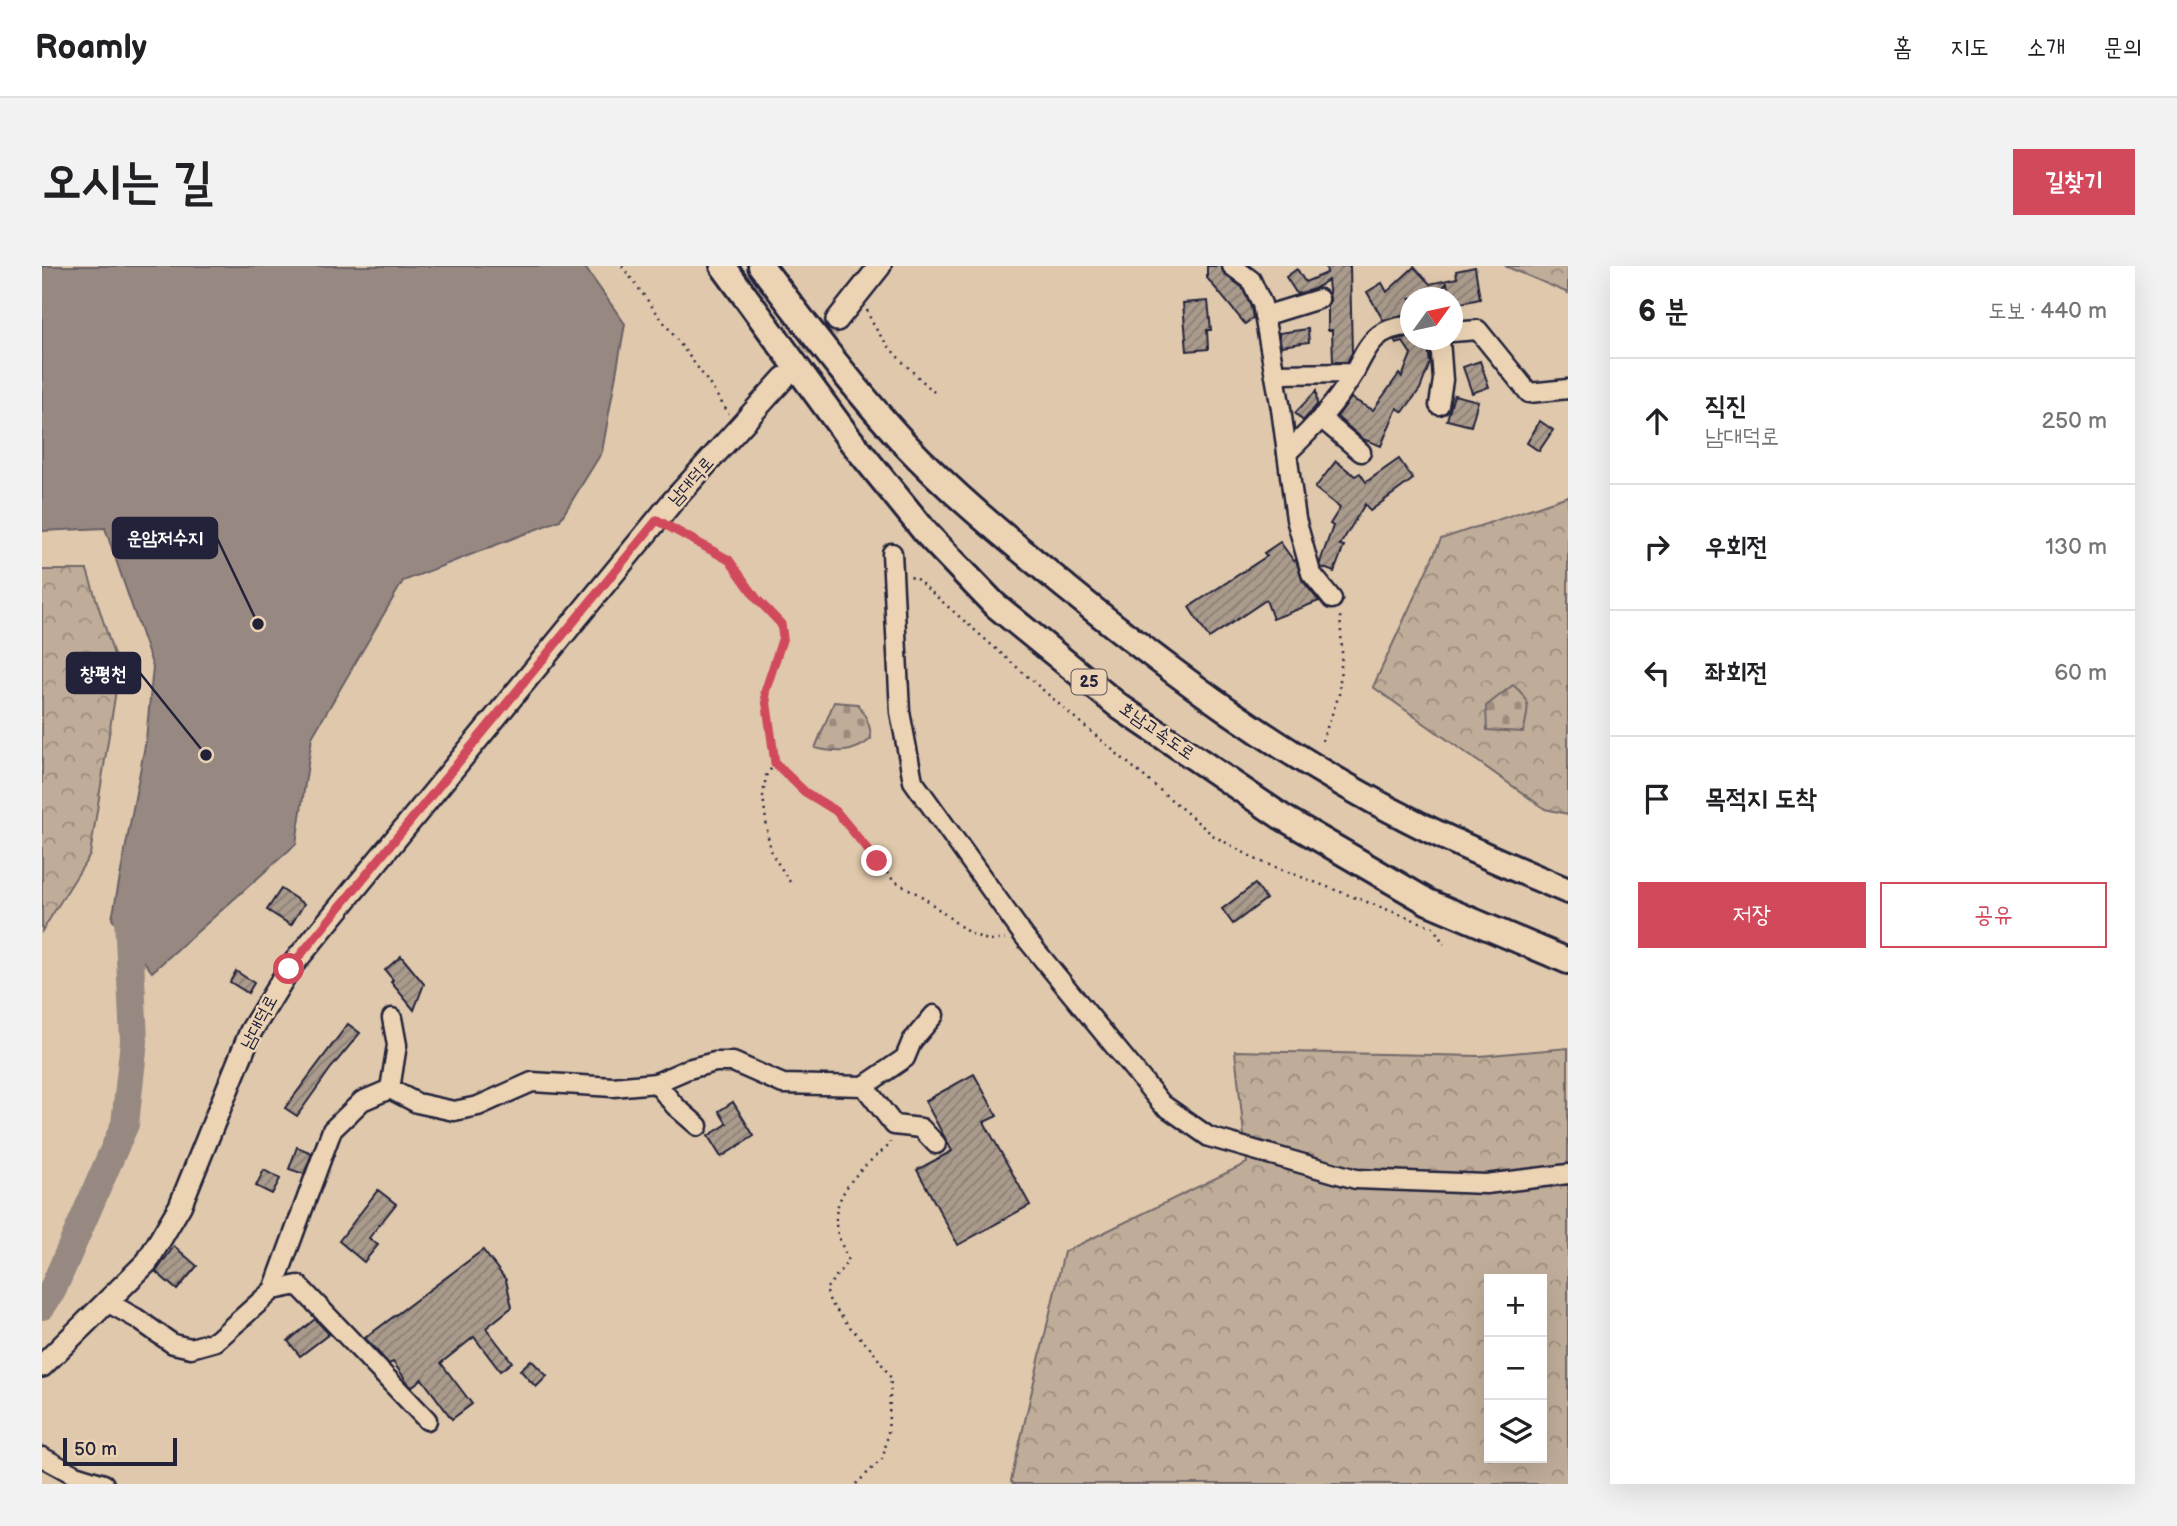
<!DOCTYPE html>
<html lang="ko">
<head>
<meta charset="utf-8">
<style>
  :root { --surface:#fff; --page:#f2f2f2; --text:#202124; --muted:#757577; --line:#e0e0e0; --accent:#d1495b }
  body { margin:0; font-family:"Balsamiq Sans","Poor Story",sans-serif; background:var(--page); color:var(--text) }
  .controls { position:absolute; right:21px; bottom:21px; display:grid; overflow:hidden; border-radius:0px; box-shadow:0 7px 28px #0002 }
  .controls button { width:63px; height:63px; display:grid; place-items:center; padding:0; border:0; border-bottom:2px solid var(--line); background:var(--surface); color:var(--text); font:35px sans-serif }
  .compass { position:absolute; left:1358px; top:21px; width:63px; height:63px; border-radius:50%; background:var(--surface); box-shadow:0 7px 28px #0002; rotate:57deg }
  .scale { position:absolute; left:21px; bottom:18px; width:114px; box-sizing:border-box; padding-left:7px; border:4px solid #22223b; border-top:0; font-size:19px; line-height:24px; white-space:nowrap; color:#22223b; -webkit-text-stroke:5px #ebd3b3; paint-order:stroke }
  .stop { position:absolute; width:21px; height:21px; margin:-16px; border:5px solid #d1495b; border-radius:50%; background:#fff }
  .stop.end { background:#d1495b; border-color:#fff; box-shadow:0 2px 7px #0008 }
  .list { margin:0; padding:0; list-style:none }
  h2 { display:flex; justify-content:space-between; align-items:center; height:91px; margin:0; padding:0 28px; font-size:30px }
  h2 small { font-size:23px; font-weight:400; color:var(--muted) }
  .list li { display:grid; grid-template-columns:46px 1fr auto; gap:21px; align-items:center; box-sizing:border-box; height:126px; padding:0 28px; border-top:2px solid var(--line) }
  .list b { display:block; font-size:26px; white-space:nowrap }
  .list p { margin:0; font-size:23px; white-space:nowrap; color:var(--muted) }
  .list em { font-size:23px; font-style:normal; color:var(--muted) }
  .actions { display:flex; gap:14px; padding:21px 28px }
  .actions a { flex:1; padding:16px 0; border:2px solid var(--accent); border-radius:0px; text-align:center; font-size:24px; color:var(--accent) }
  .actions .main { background:var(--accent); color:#fff }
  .icon { flex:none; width:38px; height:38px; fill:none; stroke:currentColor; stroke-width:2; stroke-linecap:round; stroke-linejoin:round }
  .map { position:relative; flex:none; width:1526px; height:1218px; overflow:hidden; border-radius:0px }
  header { display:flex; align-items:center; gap:42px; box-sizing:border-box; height:98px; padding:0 35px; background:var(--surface); border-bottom:2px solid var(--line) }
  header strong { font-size:33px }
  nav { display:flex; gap:38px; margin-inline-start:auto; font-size:24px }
  .intro { display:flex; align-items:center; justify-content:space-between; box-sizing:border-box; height:168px; padding:0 42px }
  h1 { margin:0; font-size:49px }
  .button { padding:18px 32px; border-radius:0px; background:var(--accent); color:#fff; font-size:24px; font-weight:700 }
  main { display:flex; gap:42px; padding:0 42px }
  aside { flex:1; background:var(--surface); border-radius:0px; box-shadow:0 7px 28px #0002 }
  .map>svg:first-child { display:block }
  .forest { fill:url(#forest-crowns); stroke:#71686a; stroke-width:2; fill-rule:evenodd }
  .cemetery { fill:url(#cemetery-stones); stroke:#71686a; stroke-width:2 }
  .water { fill:#978981; stroke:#686065; stroke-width:2 }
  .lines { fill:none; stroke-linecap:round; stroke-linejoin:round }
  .river { stroke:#978981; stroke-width:28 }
  .building { fill:url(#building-hatch); stroke:#22223b; stroke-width:2 }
  .major-tunnel { stroke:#b9a795; stroke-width:21; stroke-dasharray:21 10; stroke-linecap:butt }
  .minor-casing { stroke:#22223b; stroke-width:23 }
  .major-casing { stroke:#22223b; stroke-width:26 }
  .highway-casing { stroke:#22223b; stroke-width:30 }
  .path { stroke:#22223b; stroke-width:2.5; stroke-dasharray:2 5; stroke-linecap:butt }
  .minor { stroke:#ebd3b3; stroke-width:18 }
  .major { stroke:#ebd3b3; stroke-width:21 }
  .highway { stroke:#ebd3b3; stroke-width:24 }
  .route { stroke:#d1495b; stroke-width:9 }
  .labels { text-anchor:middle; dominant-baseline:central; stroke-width:5; stroke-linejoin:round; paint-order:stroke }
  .shield { fill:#ebd3b3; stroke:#5e575f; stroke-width:2 }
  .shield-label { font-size:16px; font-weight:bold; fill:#22223b }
  .street-label { font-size:18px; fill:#22223b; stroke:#ebd3b3 }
  .leader { fill:none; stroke:#22223b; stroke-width:2.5 }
  .callout-dot { fill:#22223b; stroke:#ebd3b3; stroke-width:2.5 }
  .callout { fill:#22223b; stroke:#22223b; stroke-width:2.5 }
  .callout-label { font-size:19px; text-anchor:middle; font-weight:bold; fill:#fff }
</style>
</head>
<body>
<header>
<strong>Roamly</strong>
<nav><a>홈</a><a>지도</a><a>소개</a><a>문의</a></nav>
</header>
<div class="intro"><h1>오시는 길</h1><a class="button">길찾기</a></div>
<main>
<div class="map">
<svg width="1526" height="1218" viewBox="0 0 1526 1218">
  <defs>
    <pattern id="forest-crowns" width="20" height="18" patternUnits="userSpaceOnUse" patternTransform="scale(1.75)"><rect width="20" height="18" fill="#c0ad99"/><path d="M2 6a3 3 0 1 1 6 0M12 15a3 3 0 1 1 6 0" fill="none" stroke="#9c8c7e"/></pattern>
    <pattern id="cemetery-stones" width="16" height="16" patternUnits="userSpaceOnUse" patternTransform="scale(1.75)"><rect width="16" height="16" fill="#c0ad99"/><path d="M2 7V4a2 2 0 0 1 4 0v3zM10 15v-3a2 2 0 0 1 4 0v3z" fill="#9c8c7e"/></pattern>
    <pattern id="building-hatch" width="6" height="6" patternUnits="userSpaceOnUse" patternTransform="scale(1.75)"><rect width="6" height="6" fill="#aa9b8c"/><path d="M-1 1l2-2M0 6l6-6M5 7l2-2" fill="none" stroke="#8a7e74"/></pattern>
  </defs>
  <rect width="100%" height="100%" fill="#dfc8ac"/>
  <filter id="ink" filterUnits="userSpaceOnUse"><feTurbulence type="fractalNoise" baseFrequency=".0143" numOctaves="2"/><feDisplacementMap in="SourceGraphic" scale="14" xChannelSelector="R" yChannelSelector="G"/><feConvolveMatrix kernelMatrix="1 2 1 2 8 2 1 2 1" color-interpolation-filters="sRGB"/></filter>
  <g filter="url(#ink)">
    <g class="forest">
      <polygon points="1463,0 1526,0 1526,27"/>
      <polygon points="1526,230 1526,548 1503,543 1331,421 1399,273"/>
      <polygon points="0,304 45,304 77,405 48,589 0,665"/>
      <path d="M1526,782v436h-554l-3,-3 53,-229 183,-89 -12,-112 245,5zM1447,1013h53v179h-53z"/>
    </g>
    <g class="cemetery">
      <path d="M1471,419c19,15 16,25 10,47l-36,-2 -1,-24z"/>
      <path d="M792,436l24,2c7,11 13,21 13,35 -18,15 -34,14 -56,9z"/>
    </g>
    <polygon class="water" points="0,0 542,0 583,58 560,186 518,254 361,315 270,471 254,578 110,706 70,653 104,474 111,401 63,262 0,265"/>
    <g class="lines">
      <polyline class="river" points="0,1040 10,1025 83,858 92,775 86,651 92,640"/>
    </g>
    <g class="building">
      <polygon points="1165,0 1179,0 1183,9 1200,21 1209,41 1211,52 1203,58 1165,12"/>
      <polygon points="1284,0 1308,0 1310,87 1305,96 1291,96 1290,64 1286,64 1286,40 1288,35 1286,14 1272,23 1255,28 1244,11 1255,3 1263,16 1285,7"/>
      <polygon points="1372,1 1388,18 1415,12 1414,5 1433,1 1438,33 1410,39 1405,17 1390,32 1368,32 1368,49 1341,54 1325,26 1340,17 1345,26"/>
      <polygon points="1166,35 1169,64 1165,64 1166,83 1145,85 1141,37"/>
      <polygon points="1266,63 1267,76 1239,80 1237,67"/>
      <polygon points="1368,71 1368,74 1385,74 1388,97 1378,123 1361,146 1355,142 1339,180 1321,173 1295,151 1309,132 1331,144 1357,108 1360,111 1369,88 1361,76 1354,78 1352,74"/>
      <polygon points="1438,95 1447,121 1430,127 1421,101"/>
      <polygon points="1274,125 1275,139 1261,155 1253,147"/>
      <polygon points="1412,129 1436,135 1429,160 1405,154"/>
      <polygon points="1498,155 1511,164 1497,185 1485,177"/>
      <polygon points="1357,193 1371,213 1328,245 1323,238 1298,279 1302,280 1292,306 1279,301 1278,296 1291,260 1288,258 1298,242 1273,222 1294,195 1313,210 1318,207 1324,216"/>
      <polygon points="1238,276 1252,295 1254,294 1260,314 1277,335 1231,353 1224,334 1167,372 1147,341 1225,290 1222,287"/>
      <polygon points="1213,618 1224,633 1191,658 1180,643"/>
      <polygon points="239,623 262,638 249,659 225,644"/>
      <polygon points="359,690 382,718 372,744 349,716 351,714 343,704"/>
      <polygon points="194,705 212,717 206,727 188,716"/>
      <polygon points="306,758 318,767 289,802 255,850 243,842"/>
      <polygon points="932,808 955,850 942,856 988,939 916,979 875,904 910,885 883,835"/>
      <polygon points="691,836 712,870 679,891 666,870 685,858 677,845"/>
      <polygon points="255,881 270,887 262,908 247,903"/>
      <polygon points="222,904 238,913 230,928 214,920"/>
      <polygon points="336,924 354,938 327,972 336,979 322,996 297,975"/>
      <polygon points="132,980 155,1000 135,1024 114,1006"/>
      <polygon points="441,984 464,1014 470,1041 444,1062 470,1096 458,1105 432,1071 399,1097 430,1138 410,1153 380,1113 369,1121 351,1096 347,1098 323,1072"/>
      <polygon points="273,1053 287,1068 258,1090 246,1075"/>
      <polygon points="489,1094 505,1110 494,1121 478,1104"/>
    </g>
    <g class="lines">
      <polyline class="major-tunnel" points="744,110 795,54"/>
      <g class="minor-casing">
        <g id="minor">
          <polyline points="1190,0 1209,14 1220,38 1239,143 1254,253 1269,307 1290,333"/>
          <polyline points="1222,50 1277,33"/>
          <polyline points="1410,66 1436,64 1487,127 1526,123"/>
          <path d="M1233,108l79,-1c14,-28 22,-46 56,-47"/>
          <polyline points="1397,139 1401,114 1398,74"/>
          <polyline points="1280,153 1319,186"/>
          <path d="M1245,187c26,-25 49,-49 67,-80"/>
          <polyline points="850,287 858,446 871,515 982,670 1120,838 1167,871 1314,913 1444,918 1526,908"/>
          <polyline points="614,817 646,803 673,796 691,796 741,818 822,820 852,859 879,862 894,878"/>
          <polyline points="822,820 863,792 870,775 892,749"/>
          <polyline points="348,823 375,837 412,845 436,840 490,816 571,821 614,817 633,840 656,860"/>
          <polyline points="231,1024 256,1019 385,1154"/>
          <polyline points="65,1036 94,1052 131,1078 149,1082 174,1075 231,1024 290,864 320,835 348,823 355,779 350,752"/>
          <polyline points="0,1191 33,1209 62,1218"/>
        </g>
      </g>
      <g class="major-casing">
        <g id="major">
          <polyline points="795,54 838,0"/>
          <polyline points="0,1100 105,996 138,940 209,765 247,703 630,236 742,112"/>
        </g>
      </g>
      <g class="highway-casing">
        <g id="highway">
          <polyline points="681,0 806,171 884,267 952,338 1078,441 1240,551 1386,636 1526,695"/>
          <path d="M719,0c46,60 92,122 143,177 50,53 107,99 163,145 107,87 218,169 341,231 52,27 106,49 160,72"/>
        </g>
      </g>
      <g class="path">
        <polyline points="580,0 662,110 687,148"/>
        <path d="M825,44c11,32 43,59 67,82"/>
        <polyline points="630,263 687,294 715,333 739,358 741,371 723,426 733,497 763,526 794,545 851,614 881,631 927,667 948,675 963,673"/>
        <polyline points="869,312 871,310 1026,446 1172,570 1217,595 1391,661 1402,678"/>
        <polyline points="1280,475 1297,429 1300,386 1298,348"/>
        <polyline points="733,497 724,510 721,530 726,571 730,588 748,616"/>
        <path d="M814,1218l27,-26 5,-24 3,-56 -18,-27 -23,-24 -20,-25 -4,-13 22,-28c-4,-12 -11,-25 -12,-37 -3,-33 30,-61 54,-79v-3"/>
      </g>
      <use href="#minor" class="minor"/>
      <use href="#major" class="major"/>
      <use href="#highway" class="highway"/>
    </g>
  </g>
  <g class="lines" filter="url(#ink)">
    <polyline class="route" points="247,703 615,254 687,294 715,333 739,358 741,371 723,426 733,497 763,526 794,545 835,595"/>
  </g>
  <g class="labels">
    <rect class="shield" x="1029.5" y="403.5" width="35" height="25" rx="5"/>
    <g class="shield-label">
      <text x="1047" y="416">25</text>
    </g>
    <g class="street-label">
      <text transform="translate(649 215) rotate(-48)">남대덕로</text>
      <text transform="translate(1115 465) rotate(35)">호남고속도로</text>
      <text transform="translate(217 756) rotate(-62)">남대덕로</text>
    </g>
  </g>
  <path class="leader" d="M216 358L175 272M164 489L98 407"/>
  <g class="callout-dot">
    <circle cx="216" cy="358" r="7"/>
    <circle cx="164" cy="489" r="7"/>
  </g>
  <g class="callout">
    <rect x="71" y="252" width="104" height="40" rx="7"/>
    <rect x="25" y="387" width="73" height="40" rx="7"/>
  </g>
  <g class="callout-label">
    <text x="123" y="278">운암저수지</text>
    <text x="61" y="414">창평천</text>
  </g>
</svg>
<div class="controls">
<button>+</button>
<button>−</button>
<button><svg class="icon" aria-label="layers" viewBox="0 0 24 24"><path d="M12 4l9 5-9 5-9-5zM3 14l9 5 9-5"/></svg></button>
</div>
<svg class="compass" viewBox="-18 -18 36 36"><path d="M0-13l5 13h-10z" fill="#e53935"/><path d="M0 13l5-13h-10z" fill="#757577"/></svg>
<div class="scale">50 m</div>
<div class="stop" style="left:247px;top:703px"></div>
<div class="stop end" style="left:835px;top:595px"></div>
</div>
<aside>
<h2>6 분<small>도보 · 440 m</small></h2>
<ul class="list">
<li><svg class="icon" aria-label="ahead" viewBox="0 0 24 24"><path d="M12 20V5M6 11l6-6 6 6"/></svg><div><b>직진</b><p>남대덕로</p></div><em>250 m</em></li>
<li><svg class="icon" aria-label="right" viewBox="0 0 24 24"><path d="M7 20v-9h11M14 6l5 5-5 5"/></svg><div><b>우회전</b></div><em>130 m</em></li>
<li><svg class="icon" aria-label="left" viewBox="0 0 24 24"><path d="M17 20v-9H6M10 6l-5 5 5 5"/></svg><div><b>좌회전</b></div><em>60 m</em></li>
<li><svg class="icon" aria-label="arrive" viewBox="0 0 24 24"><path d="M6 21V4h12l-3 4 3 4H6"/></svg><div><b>목적지 도착</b></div></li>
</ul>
<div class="actions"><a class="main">저장</a><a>공유</a></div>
</aside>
</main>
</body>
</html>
